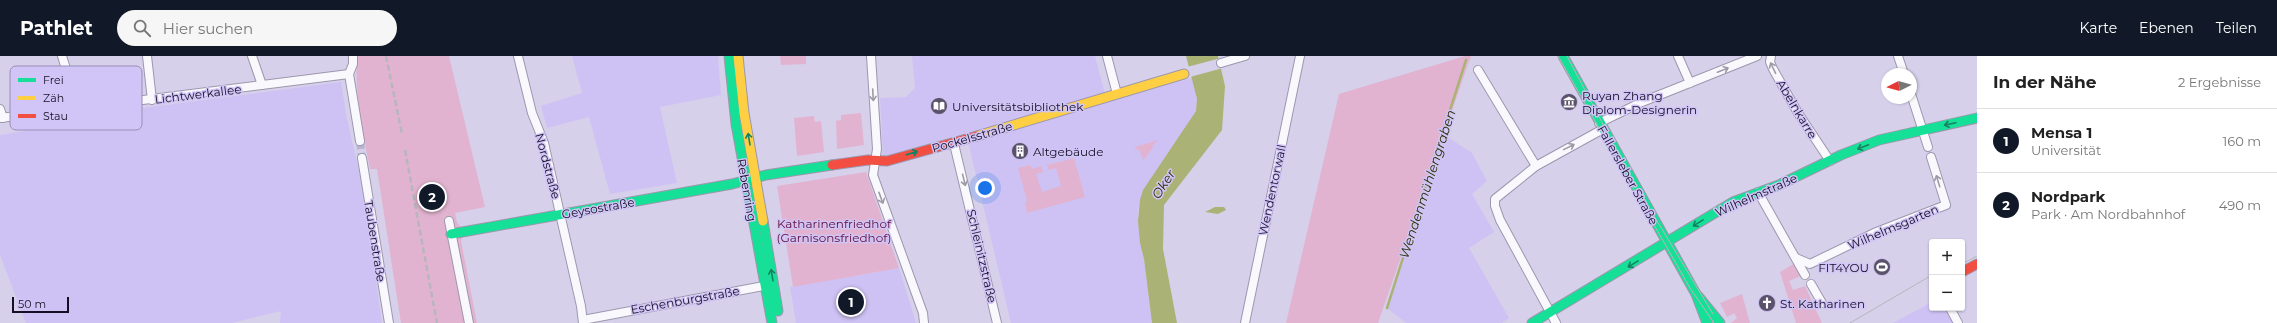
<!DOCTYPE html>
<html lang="de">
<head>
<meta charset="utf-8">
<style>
  :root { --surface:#fff; --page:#f6f6f6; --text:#222; --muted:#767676; --line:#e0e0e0; --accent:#111827 }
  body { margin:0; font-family:Montserrat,sans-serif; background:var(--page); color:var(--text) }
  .controls { position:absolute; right:12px; bottom:12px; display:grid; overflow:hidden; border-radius:4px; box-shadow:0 1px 3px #0004 }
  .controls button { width:36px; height:36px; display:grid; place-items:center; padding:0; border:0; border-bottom:1px solid var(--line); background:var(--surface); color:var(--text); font:20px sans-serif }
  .compass { position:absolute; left:1881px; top:12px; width:36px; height:36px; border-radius:50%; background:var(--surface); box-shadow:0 1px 3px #0004; rotate:264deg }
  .scale { position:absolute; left:12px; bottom:10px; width:57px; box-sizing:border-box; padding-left:4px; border:2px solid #150e24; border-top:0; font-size:11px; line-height:14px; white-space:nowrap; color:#150e24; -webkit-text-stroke:3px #d0c5f6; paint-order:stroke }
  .you { position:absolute; left:985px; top:132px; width:14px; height:14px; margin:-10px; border:3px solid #fff; border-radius:50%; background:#1a73e8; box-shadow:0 0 0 6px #1a73e833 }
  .badge { display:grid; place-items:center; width:26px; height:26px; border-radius:50%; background:var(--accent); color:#fff; font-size:13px; font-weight:700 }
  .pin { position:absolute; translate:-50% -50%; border:2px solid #fff; box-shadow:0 1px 4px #0006 }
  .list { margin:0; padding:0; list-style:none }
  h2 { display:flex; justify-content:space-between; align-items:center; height:52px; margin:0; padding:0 16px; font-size:17px }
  h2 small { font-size:13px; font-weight:400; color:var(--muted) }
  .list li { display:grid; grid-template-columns:26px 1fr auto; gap:12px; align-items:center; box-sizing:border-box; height:64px; padding:0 16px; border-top:1px solid var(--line) }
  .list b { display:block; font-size:15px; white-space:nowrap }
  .list p { margin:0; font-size:13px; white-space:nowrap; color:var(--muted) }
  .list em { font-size:13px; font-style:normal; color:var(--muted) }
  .icon { flex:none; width:22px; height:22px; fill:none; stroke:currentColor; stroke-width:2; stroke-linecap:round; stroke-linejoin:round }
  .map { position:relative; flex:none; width:1977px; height:267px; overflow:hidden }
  header { display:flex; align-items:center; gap:24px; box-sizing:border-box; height:56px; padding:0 20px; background:var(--accent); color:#fff }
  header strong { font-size:19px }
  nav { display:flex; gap:22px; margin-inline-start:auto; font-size:14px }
  .search { width:280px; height:36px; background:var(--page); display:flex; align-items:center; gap:10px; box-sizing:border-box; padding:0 14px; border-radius:22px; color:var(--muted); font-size:15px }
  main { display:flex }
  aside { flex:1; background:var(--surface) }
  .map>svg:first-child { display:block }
  .built { fill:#cec2f4 }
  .green { fill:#e2b3d0 }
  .water { fill:#abb276 }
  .pier { fill:#d6d0eb }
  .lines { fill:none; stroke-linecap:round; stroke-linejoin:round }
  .stream { stroke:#abb276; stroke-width:2.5 }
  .street-tunnel { stroke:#b9b3cd; stroke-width:8; stroke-dasharray:8 4; stroke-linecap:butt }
  .street-casing { stroke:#9d97ad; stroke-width:10 }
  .fast-casing { stroke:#9d97ad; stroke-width:11 }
  .slow-casing { stroke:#9d97ad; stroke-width:11 }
  .jam-casing { stroke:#9d97ad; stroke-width:11 }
  .street { stroke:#f9f8fc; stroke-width:8 }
  .fast { stroke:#16e098; stroke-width:9 }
  .slow { stroke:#ffcf43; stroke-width:9 }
  .jam { stroke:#f24e42; stroke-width:9 }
  .tram { stroke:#b7b6bc; stroke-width:1 }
  .rail { stroke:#b7b6bc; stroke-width:2.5; stroke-dasharray:6 3; stroke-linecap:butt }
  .oneway { stroke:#9e9aa6 }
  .oneway2 { stroke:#168264 }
  .labels { text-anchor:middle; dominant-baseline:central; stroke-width:3; stroke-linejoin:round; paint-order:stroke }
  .street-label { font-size:12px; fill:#150e24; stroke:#d0c5f6 }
  .poi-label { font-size:12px; fill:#150e24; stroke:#d0c5f6; text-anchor:start }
  .park-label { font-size:12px; fill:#600b37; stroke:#d0c5f6 }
  .water-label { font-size:13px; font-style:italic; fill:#292e03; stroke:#d0c5f6 }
  .key { fill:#d0c5f6; stroke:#988eb7; stroke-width:1 }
  .key-label { font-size:11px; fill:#150e24 }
</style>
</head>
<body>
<header>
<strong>Pathlet</strong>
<div class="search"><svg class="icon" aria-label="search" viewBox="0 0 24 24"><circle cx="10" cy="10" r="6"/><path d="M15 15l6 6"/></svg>Hier suchen</div>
<nav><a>Karte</a><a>Ebenen</a><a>Teilen</a></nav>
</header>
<main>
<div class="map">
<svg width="1977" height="267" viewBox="0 0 1977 267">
  <rect width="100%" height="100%" fill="#d6d0eb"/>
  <g class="built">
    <polygon points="572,0 718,0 721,39 660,51 677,127 610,138 589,61 547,72 541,50 582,37"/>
    <polygon points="912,0 1095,0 1107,46 1192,22 1197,43 1196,55 1143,134 1138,155 1140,187 1144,203 1152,267 1011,267 966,77 883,101 880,42 906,41 915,32"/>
    <polygon points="341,26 347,63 362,129 382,267 280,267 281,255 232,267 26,267 0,199 0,79 59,69 59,63"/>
    <polygon points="1443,78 1472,97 1487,125 1472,138 1494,176 1469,192 1509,262 1502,267 1406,267 1387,252"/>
    <polygon points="899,212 916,267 796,267 790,231"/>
    <polygon points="1932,246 1932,252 1948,252 1956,267 1893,267"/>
  </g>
  <g class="green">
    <path d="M357,0h92l36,151 -30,6 2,9 7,10 -3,9 16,82h-76l-24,-154h-7c-7,-37 -16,-75 -13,-113z"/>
    <polygon points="780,0 806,0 806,8 781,9"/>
    <polygon points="1465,0 1471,0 1378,267 1286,267 1339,38"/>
    <polygon points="861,57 864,89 837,93 836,65 841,64 841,59"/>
    <polygon points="814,60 815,66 821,65 824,96 797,100 794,62"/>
    <polygon points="1159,84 1152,90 1153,92 1143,104 1140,95 1134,91"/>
    <polygon points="1074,102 1085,141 1027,157 1025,146 1027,145 1018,112 1030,109 1032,113 1041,110 1043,116 1036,118 1042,136 1061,130 1056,112 1049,114 1047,109"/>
    <polygon points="866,116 899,212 793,231 777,130"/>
    <polygon points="1795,207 1801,220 1789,225 1793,234 1805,230 1822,267 1796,267 1780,216"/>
    <polygon points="1742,238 1750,267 1731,267 1737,262 1734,257 1727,261 1720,247"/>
  </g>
  <g class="water">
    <polygon points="1186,0 1218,0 1225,30 1222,74 1164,149 1163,193 1177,267 1152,267 1144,203 1140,187 1138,165 1140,144 1143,134 1196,55 1197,43"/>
    <polygon points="1215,151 1224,151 1226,154 1218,158 1205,156"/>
  </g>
  <polygon class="pier" points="1221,2 1223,12 1190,21 1187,11"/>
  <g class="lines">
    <polyline class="stream" points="1387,252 1466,4"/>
    <polyline class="street-tunnel" points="360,85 362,102"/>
    <g class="street-casing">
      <g id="street">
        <polyline points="62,0 78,51"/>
        <polyline points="147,0 152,44"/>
        <polyline points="252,0 262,29"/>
        <polyline points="353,0 353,8 349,18 360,85"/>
        <polyline points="518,0 532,57 544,87 581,250 583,267"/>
        <polyline points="871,0 877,93 873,119 923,257 924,267"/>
        <polyline points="1107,0 1117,38"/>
        <polyline points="1678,0 1690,27"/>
        <polyline points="1771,0 1770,6 1773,13 1798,57 1830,105"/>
        <polyline points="1898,0 1904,18"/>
        <polyline points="1221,7 1245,0"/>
        <polyline points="1478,14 1536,110"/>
        <polyline points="1911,38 1928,91"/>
        <polyline points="0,53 3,62"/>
        <polyline points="0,62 349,18"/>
        <polyline points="1599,67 1642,46 1757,0"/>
        <polyline points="952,88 955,92 997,267"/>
        <polyline points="362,102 389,267"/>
        <polyline points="1758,136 1805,219"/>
        <polyline points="449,165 469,267"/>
        <polyline points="1796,202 1810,208 1874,177 1946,149 1931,101"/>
        <polyline points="1811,228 1822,247"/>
        <polyline points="1950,252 1958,267"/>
        <polyline points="583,264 764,230"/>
        <polyline points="1245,267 1300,0"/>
        <polyline points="1556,267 1500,164 1495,150 1495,143 1536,110 1603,73"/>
      </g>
    </g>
    <g class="fast-casing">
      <g id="fast">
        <polyline points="729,0 736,68 772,267"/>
        <polyline points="1563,0 1696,238 1707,267"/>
        <polyline points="763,165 778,255"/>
        <polyline points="451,178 732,128 766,119 832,109"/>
        <polyline points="1698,240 1720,267"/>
        <polyline points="1532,267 1733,146 1779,129 1841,99 1879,84 1977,62"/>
      </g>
    </g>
    <g class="slow-casing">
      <g id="slow">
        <polyline points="738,0 744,57 763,165"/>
        <polyline points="977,80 1184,18"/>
      </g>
    </g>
    <g class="jam-casing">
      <g id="jam">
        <polyline points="832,109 868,104 887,105 977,80"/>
        <polyline points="1962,216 1977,208"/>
      </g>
    </g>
    <use href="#street" class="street"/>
    <use href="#fast" class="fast"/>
    <use href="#slow" class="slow"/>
    <use href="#jam" class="jam"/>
    <g class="tram">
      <polyline points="1558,0 1690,232 1714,267"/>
      <polyline points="1567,0 1606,74"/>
      <polyline points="1651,155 1713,258"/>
      <polyline points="1962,208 1977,200"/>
      <polyline points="1850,267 1932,219"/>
    </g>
    <g class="rail">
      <polyline points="386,0 402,78"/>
      <polyline points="405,94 437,267"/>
    </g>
  </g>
  <defs><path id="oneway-shaft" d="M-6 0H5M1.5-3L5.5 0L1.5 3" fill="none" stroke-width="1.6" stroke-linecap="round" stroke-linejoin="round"/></defs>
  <g class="oneway">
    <use href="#oneway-shaft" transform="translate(1773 12) rotate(-116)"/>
    <use href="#oneway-shaft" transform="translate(1723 14) rotate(-22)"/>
    <use href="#oneway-shaft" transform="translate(873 39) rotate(87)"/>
    <use href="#oneway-shaft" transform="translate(1569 91) rotate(-26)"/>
    <use href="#oneway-shaft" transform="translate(964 124) rotate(76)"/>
    <use href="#oneway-shaft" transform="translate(1938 125) rotate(-107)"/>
    <use href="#oneway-shaft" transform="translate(881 142) rotate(70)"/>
  </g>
  <g class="oneway2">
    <use href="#oneway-shaft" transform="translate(1950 68) rotate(168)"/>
    <use href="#oneway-shaft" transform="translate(749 83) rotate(-100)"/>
    <use href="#oneway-shaft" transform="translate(1863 91) rotate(159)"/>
    <use href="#oneway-shaft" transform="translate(912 97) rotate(-16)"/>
    <use href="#oneway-shaft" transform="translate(1698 167) rotate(148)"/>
    <use href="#oneway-shaft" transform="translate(1633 208) rotate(149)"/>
    <use href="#oneway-shaft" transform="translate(772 219) rotate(-100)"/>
  </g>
  <defs>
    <g id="museum-disc" transform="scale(0.9)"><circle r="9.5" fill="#59526a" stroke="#d0c5f6"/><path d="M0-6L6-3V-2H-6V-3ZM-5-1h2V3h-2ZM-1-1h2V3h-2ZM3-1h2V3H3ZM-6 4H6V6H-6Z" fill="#fff"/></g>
    <g id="library-disc" transform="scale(0.9)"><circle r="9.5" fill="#59526a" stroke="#d0c5f6"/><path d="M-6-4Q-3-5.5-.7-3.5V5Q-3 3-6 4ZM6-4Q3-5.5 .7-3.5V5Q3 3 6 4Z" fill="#fff"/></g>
    <g id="building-disc" transform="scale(0.9)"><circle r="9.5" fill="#59526a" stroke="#d0c5f6"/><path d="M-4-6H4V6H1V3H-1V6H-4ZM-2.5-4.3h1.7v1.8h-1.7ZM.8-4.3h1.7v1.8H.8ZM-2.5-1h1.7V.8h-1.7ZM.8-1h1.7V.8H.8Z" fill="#fff"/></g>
    <g id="stadium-disc" transform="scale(0.9)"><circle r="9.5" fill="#59526a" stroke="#d0c5f6"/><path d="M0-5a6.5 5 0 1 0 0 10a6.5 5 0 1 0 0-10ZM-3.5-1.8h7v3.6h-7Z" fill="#fff"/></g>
    <g id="church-disc" transform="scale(0.9)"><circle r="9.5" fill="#59526a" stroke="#d0c5f6"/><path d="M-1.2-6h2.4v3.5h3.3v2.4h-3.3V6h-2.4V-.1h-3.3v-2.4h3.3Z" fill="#fff"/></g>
  </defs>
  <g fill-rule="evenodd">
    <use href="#museum-disc" x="1569" y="46"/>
    <use href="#library-disc" x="939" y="50"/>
    <use href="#building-disc" x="1020" y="95"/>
    <use href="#stadium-disc" x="1882" y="211"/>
    <use href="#church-disc" x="1767" y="247"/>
  </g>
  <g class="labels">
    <g class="street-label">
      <text transform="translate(198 38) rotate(-7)">Lichtwerkallee</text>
      <text transform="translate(1797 53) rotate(59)">Abelnkarre</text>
      <text transform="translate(972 81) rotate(-16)">Pockelsstraße</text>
      <text transform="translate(548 110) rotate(75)">Nordstraße</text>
      <text transform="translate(1628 119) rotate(61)">Fallersleber Straße</text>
      <text transform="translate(747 134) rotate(80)">Rebenring</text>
      <text transform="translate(1272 134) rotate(-78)">Wendentorwall</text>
      <text transform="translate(1756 139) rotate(-24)">Wilhelmstraße</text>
      <text transform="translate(598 152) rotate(-10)">Geysostraße</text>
      <text transform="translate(1893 171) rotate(-23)">Wilhelmsgarten</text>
      <text transform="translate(375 185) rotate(81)">Taubenstraße</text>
      <text transform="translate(982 200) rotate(77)">Schleinitzstraße</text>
      <text transform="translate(685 244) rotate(-10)">Eschenburgstraße</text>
    </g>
    <g class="poi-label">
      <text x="1582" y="39">Ruyan Zhang<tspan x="1582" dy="14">Diplom-Designerin</tspan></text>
      <text x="952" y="50">Universitätsbibliothek</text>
      <text x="1033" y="95">Altgebäude</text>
      <text x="1869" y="211" text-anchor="end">FIT4YOU</text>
      <text x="1780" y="247">St. Katharinen</text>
    </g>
    <g class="park-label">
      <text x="834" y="167">Katharinenfriedhof<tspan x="834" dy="14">(Garnisonsfriedhof)</tspan></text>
    </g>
    <g class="water-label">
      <text transform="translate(1163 128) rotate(-57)">Oker</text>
      <text transform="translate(1427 128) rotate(-72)">Wendenmühlengraben</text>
    </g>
  </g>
  <rect x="10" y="10" width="132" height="64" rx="6" class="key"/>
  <rect x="18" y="22" width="18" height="4" fill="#16e098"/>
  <rect x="18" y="40" width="18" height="4" fill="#ffcf43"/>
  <rect x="18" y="58" width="18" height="4" fill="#f24e42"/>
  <g class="key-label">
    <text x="43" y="28">Frei</text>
    <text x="43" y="46">Zäh</text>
    <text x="43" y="64">Stau</text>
  </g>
</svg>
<div class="controls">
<button>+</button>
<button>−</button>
</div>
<svg class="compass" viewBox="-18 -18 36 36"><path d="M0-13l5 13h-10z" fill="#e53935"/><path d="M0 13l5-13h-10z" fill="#767676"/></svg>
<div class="scale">50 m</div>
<div class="you"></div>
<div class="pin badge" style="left:851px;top:246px">1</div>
<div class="pin badge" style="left:432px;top:141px">2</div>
</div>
<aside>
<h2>In der Nähe<small>2 Ergebnisse</small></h2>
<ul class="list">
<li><span class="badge">1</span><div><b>Mensa 1</b><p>Universität</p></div><em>160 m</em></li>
<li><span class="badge">2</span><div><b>Nordpark</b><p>Park · Am Nordbahnhof</p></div><em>490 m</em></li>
</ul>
</aside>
</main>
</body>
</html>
